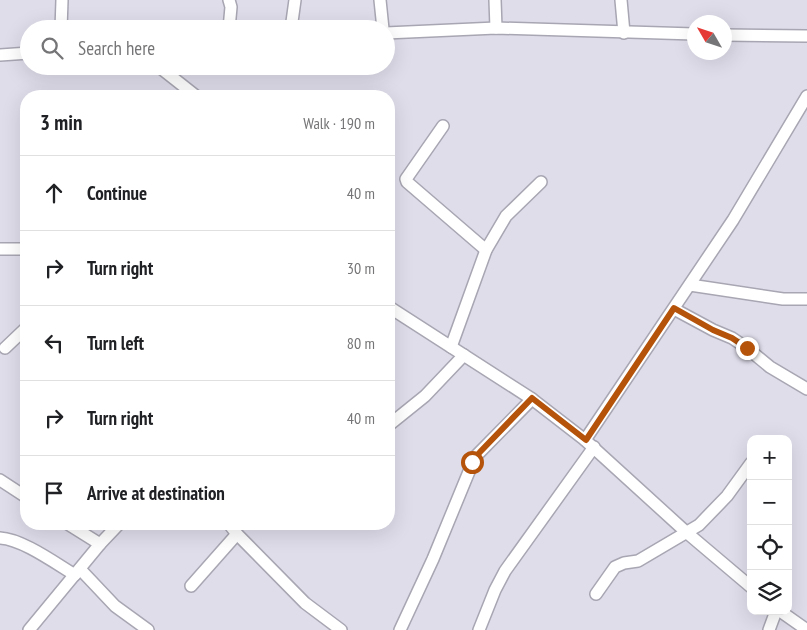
<!DOCTYPE html>
<html lang="en">
<head>
<meta charset="utf-8">
<style>
  :root { --surface:#fff; --page:#f2f2f2; --text:#202124; --muted:#757577; --line:#e0e0e0 }
  body { margin:0; font-family:"PT Sans Narrow",sans-serif; background:var(--page); color:var(--text) }
  .controls { position:absolute; right:15px; bottom:15px; display:grid; overflow:hidden; border-radius:10px; box-shadow:0 5px 20px #0002 }
  .controls button { width:45px; height:45px; display:grid; place-items:center; padding:0; border:0; border-bottom:1px solid var(--line); background:var(--surface); color:var(--text); font:25px sans-serif }
  .compass { position:absolute; left:687px; top:15px; width:45px; height:45px; border-radius:50%; background:var(--surface); box-shadow:0 5px 20px #0002; rotate:309deg }
  .stop { position:absolute; width:15px; height:15px; margin:-11px; border:4px solid #b45309; border-radius:50%; background:#fff }
  .stop.end { background:#b45309; border-color:#fff; box-shadow:0 1px 5px #0008 }
  .list { margin:0; padding:0; list-style:none }
  h2 { display:flex; justify-content:space-between; align-items:center; height:65px; margin:0; padding:0 20px; font-size:21px }
  h2 small { font-size:16px; font-weight:400; color:var(--muted) }
  .list li { display:grid; grid-template-columns:32px 1fr auto; gap:15px; align-items:center; box-sizing:border-box; height:75px; padding:0 20px; border-top:1px solid var(--line) }
  .list b { display:block; font-size:19px; white-space:nowrap }
  .list em { font-size:16px; font-style:normal; color:var(--muted) }
  .icon { flex:none; width:28px; height:28px; fill:none; stroke:currentColor; stroke-width:2; stroke-linecap:round; stroke-linejoin:round }
  .map { position:relative; flex:none; width:807px; height:630px; overflow:hidden }
  .search { position:absolute; background:var(--surface); box-shadow:0 5px 20px #0002; left:20px; top:20px; width:375px; height:55px; display:flex; align-items:center; gap:12px; box-sizing:border-box; padding:0 18px; border-radius:28px; color:var(--muted); font-size:19px }
  .panel { position:absolute; background:var(--surface); box-shadow:0 5px 20px #0002; left:20px; top:90px; width:375px; height:440px; border-radius:20px }
  .map>svg:first-child { display:block }
  .lines { fill:none; stroke-linecap:round; stroke-linejoin:round }
  .street-casing { stroke:#a8a6b2; stroke-width:14 }
  .street { stroke:#fff; stroke-width:11 }
  .route { stroke:#b45309; stroke-width:6 }
</style>
</head>
<body>
<div class="map">
<svg width="807" height="630" viewBox="0 0 807 630">
  <rect width="100%" height="100%" fill="#dfddea"/>
  <g class="lines">
    <g class="street-casing">
      <g id="street">
        <polyline points="380,0 383,29"/>
        <polyline points="495,0 496,28"/>
        <polyline points="621,0 624,33"/>
        <polyline points="61,29 62,0"/>
        <polyline points="229,29 231,7 229,0"/>
        <polyline points="291,29 295,0"/>
        <polyline points="386,33 496,28 694,34"/>
        <polyline points="724,35 807,36"/>
        <polyline points="0,55 29,53"/>
        <polyline points="158,66 196,96"/>
        <polyline points="443,126 406,179 407,182 486,250"/>
        <polyline points="0,249 26,249"/>
        <polyline points="690,285 783,299 807,299"/>
        <polyline points="389,307 532,399 585,440 686,532 751,587"/>
        <polyline points="674,309 713,330 732,338 747,348 770,367 807,389"/>
        <polyline points="451,347 486,250 506,216 541,182"/>
        <polyline points="5,348 26,328"/>
        <polyline points="389,425 425,396 464,355"/>
        <polyline points="585,440 733,220 807,96"/>
        <polyline points="0,480 26,497"/>
        <polyline points="68,524 100,544"/>
        <polyline points="229,524 237,534 305,603 341,630"/>
        <path d="M0,538c22,1 55,25 75,37"/>
        <polyline points="80,569 115,606 148,630"/>
        <polyline points="191,586 237,534"/>
        <polyline points="596,594 615,567 624,563 638,561 699,525 727,496 751,463"/>
        <polyline points="780,611 807,630"/>
        <polyline points="29,630 100,544 119,524"/>
        <polyline points="400,630 433,559 475,457 532,399"/>
        <polyline points="479,630 495,590 505,571 594,447"/>
        <polyline points="769,630 776,611"/>
      </g>
    </g>
    <use href="#street" class="street"/>
  </g>
  <g class="lines">
    <polyline class="route" points="472,462 480,452 532,398 586,440 674,308 713,330 732,338 747,348"/>
  </g>
</svg>
<div class="controls">
<button>+</button>
<button>−</button>
<button><svg class="icon" aria-label="locate" viewBox="0 0 24 24"><circle cx="12" cy="12" r="6"/><path d="M12 2v4M12 18v4M2 12h4M18 12h4"/></svg></button>
<button><svg class="icon" aria-label="layers" viewBox="0 0 24 24"><path d="M12 4l9 5-9 5-9-5zM3 14l9 5 9-5"/></svg></button>
</div>
<svg class="compass" viewBox="-18 -18 36 36"><path d="M0-13l5 13h-10z" fill="#e53935"/><path d="M0 13l5-13h-10z" fill="#757577"/></svg>
<div class="stop" style="left:472px;top:462px"></div>
<div class="stop end" style="left:747px;top:348px"></div>
<div class="search"><svg class="icon" aria-label="search" viewBox="0 0 24 24"><circle cx="10" cy="10" r="6"/><path d="M15 15l6 6"/></svg>Search here</div>
<section class="panel">
<h2>3 min<small>Walk · 190 m</small></h2>
<ul class="list">
<li><svg class="icon" aria-label="ahead" viewBox="0 0 24 24"><path d="M12 20V5M6 11l6-6 6 6"/></svg><div><b>Continue</b></div><em>40 m</em></li>
<li><svg class="icon" aria-label="right" viewBox="0 0 24 24"><path d="M7 20v-9h11M14 6l5 5-5 5"/></svg><div><b>Turn right</b></div><em>30 m</em></li>
<li><svg class="icon" aria-label="left" viewBox="0 0 24 24"><path d="M17 20v-9H6M10 6l-5 5 5 5"/></svg><div><b>Turn left</b></div><em>80 m</em></li>
<li><svg class="icon" aria-label="right" viewBox="0 0 24 24"><path d="M7 20v-9h11M14 6l5 5-5 5"/></svg><div><b>Turn right</b></div><em>40 m</em></li>
<li><svg class="icon" aria-label="arrive" viewBox="0 0 24 24"><path d="M6 21V4h12l-3 4 3 4H6"/></svg><div><b>Arrive at destination</b></div></li>
</ul>
</section>
</div>
</body>
</html>
